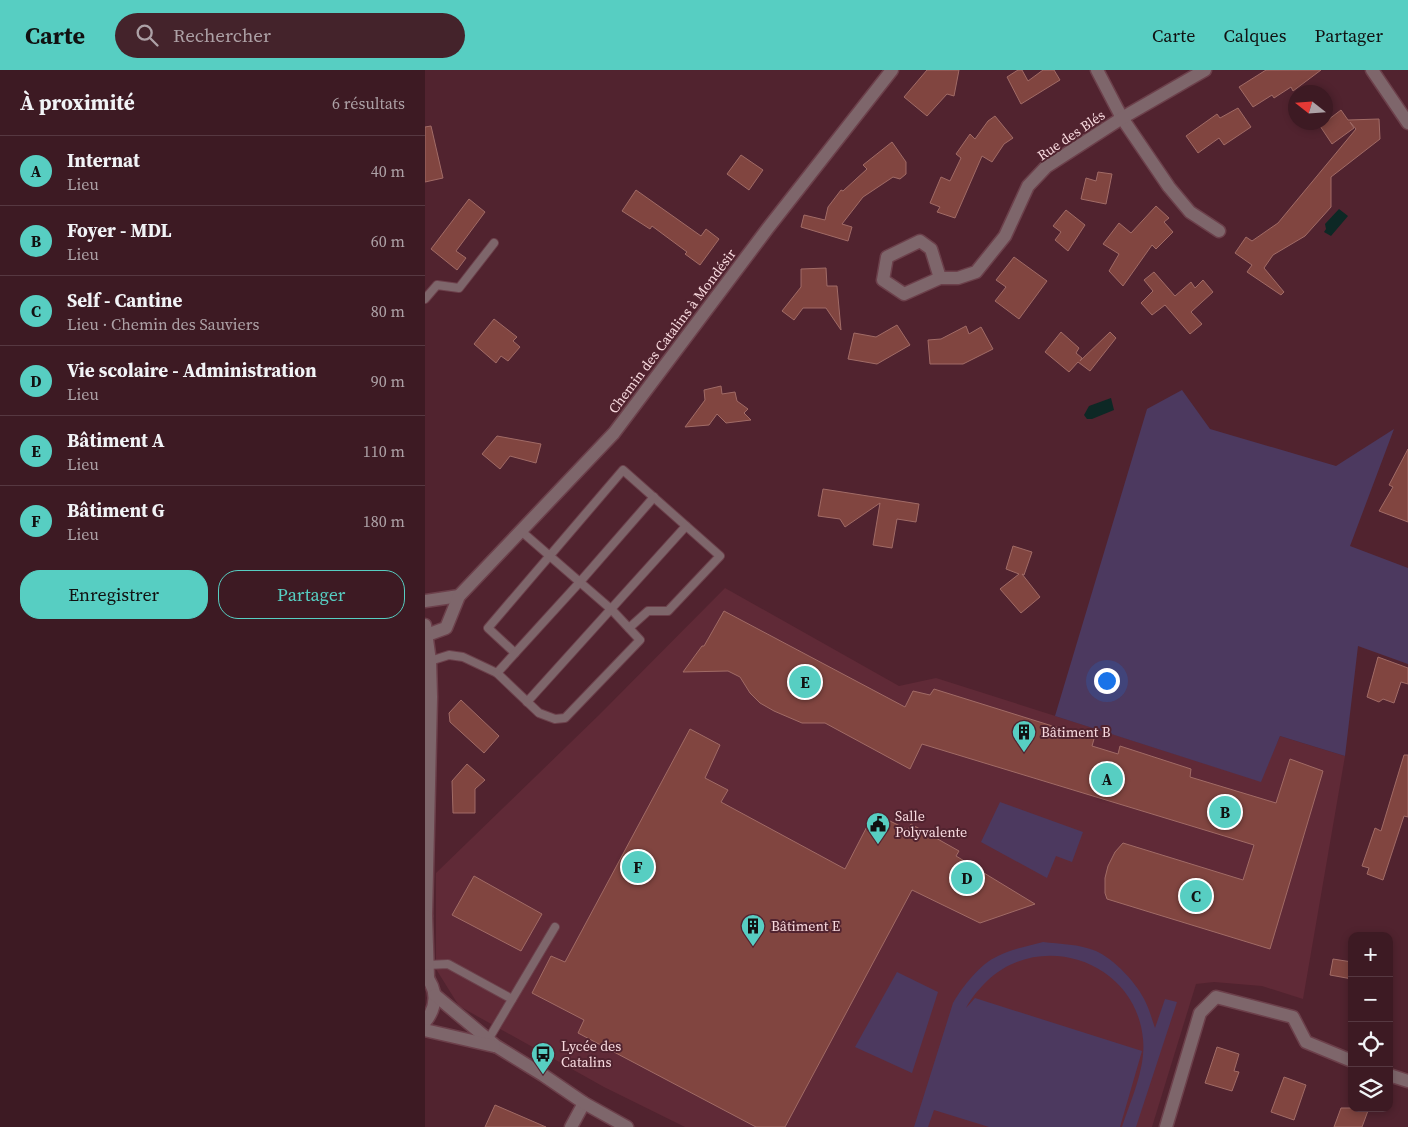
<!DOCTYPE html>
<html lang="fr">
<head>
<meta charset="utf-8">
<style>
  :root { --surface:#3d1a23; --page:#44232b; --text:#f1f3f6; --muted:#ada1a6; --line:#563841; --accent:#57cec2 }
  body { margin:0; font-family:"Source Serif 4",serif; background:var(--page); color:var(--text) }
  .controls { position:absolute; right:15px; bottom:15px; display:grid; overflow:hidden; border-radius:10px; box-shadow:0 2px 8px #0003 }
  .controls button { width:45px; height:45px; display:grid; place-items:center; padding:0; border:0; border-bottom:1px solid var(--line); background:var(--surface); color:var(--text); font:25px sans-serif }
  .compass { position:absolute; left:863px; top:15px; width:45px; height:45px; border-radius:50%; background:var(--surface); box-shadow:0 2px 8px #0003; rotate:287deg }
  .you { position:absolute; left:681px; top:610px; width:18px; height:18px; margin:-12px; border:4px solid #fff; border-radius:50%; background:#1a73e8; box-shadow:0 0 0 8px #1a73e833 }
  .badge { display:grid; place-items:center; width:32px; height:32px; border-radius:50%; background:var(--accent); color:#111; font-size:16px; font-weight:700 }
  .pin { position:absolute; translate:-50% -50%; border:2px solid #fff; box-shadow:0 1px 5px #0006 }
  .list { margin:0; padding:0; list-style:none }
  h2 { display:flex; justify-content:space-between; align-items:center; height:65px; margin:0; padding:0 20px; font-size:21px }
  h2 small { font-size:16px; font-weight:400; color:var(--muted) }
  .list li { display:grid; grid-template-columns:32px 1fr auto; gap:15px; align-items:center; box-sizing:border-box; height:70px; padding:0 20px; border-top:1px solid var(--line) }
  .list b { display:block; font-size:19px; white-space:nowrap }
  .list p { margin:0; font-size:16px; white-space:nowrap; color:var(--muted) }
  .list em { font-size:16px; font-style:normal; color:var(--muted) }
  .actions { display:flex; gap:10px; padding:15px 20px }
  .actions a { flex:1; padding:11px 0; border:1px solid var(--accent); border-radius:20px; text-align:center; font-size:18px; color:var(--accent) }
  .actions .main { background:var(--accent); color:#111 }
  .icon { flex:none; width:28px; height:28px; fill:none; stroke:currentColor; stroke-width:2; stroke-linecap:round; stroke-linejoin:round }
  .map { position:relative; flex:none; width:983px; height:1057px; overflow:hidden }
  header { display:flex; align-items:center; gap:30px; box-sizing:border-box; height:70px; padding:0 25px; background:var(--accent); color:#111 }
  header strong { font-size:24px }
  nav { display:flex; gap:28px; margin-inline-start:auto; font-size:18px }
  .search { width:350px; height:45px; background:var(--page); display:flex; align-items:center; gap:12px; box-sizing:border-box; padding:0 18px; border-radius:28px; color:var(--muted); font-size:19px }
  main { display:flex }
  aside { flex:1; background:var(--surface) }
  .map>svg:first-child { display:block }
  .built { fill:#602a37 }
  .green { fill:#4c395f }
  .water { fill:#0d2825 }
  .building { fill:#814540; stroke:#a16b66 }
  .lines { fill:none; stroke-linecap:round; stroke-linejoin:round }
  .service-casing { stroke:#6c404b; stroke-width:10 }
  .minor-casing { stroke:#6c404b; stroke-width:15 }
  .tertiary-casing { stroke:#6c404b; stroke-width:15 }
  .service { stroke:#7e666b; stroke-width:8 }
  .minor { stroke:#7e666b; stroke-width:12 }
  .tertiary { stroke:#7e666b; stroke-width:12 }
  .labels { text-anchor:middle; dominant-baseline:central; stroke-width:4; stroke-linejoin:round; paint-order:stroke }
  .street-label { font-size:14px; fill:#f8dadf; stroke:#51232f }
  .poi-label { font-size:14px; fill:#f8dadf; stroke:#51232f; text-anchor:start }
</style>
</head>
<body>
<header>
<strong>Carte</strong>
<div class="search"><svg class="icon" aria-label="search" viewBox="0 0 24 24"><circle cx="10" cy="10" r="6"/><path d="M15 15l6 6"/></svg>Rechercher</div>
<nav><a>Carte</a><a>Calques</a><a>Partager</a></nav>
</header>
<main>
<aside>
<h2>À proximité<small>6 résultats</small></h2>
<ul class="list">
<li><span class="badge">A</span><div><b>Internat</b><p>Lieu</p></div><em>40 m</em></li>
<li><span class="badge">B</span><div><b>Foyer - MDL</b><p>Lieu</p></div><em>60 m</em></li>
<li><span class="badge">C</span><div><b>Self - Cantine</b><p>Lieu · Chemin des Sauviers</p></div><em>80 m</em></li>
<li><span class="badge">D</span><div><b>Vie scolaire - Administration</b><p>Lieu</p></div><em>90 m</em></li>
<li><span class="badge">E</span><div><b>Bâtiment A</b><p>Lieu</p></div><em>110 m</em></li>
<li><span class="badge">F</span><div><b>Bâtiment G</b><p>Lieu</p></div><em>180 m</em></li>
</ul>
<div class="actions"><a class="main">Enregistrer</a><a>Partager</a></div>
</aside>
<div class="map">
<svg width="983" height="1057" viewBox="0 0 983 1057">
  <rect width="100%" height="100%" fill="#51232f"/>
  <polygon class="built" points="300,518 474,616 511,608 835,711 855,666 920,686 878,929 837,916 789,912 771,914 727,1057 260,1057 179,1017 34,936 11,899 11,803 174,645"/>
  <g class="green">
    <polygon points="757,320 785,359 911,396 969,359 925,476 983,498 983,594 933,576 920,686 855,666 836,712 630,646 722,339"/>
    <polygon points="575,732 658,762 647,792 631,786 622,808 556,772"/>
    <path d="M618,872c17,2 36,2 53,9 18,8 42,33 50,52 4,8 6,17 9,25l10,-29 12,3 -41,125h-14c9,-28 24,-59 21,-88 -7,-77 -101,-110 -156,-58 -8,8 -16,17 -21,27l9,-10 167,53 -22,76h-131l-55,-17 -6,17h-14l39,-124c10,-17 27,-39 45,-47 14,-7 30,-10 45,-14z"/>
    <polygon points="472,902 513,922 487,1003 430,977"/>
  </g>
  <g class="water">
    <polygon points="914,139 923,146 906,166 899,162 901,159 900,154"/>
    <polygon points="686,328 689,340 667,349 662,349 659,345 664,336"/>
  </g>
  <g class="building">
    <polygon points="502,0 534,0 529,26 522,24 502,46 479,27"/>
    <polygon points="593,0 597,0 603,11 618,0 629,0 635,10 596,34 582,7"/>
    <polygon points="841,0 896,0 868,21 866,17 849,28 847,25 828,37 814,17"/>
    <polygon points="813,38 826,57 799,75 794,68 773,83 761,66 792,44 795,48"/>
    <polygon points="916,40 923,50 954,49 955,69 906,107 906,137 880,166 848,185 839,198 859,222 856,225 822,202 827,195 810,183 821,167 827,171 853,153 931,59 925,52 929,58 907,74 895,56"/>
    <polygon points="570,46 588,68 579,74 567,92 557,86 530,148 512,142 515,137 505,133 516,107 525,111 536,88 531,84 545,64 550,69 563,51"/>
    <polygon points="6,56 18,108 0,112 0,57"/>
    <polygon points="467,72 481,92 481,104 475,109 468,107 438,127 417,154 427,157 423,171 376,157 379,145 400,150 403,137 416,120 418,121 442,99 438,95"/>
    <polygon points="316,85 338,100 324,120 302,104"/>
    <polygon points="673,102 687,104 681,134 656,129 661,108 671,111"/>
    <polygon points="211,120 276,166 281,159 294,169 275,195 260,184 262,182 227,156 225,159 197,141"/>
    <polygon points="44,129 60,142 31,181 41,188 32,200 6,179"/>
    <polygon points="731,136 744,148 739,152 748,162 731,179 727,175 698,216 684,201 694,184 678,174 694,153 706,163"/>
    <polygon points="641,140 660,155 643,181 630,170 636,162 628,156"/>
    <polygon points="589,187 622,211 594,249 570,231 581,217 571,210"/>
    <polygon points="401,198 402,216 412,216 416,260 401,238 378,238 369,250 357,241 376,217 376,199"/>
    <polygon points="729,202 750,226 766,212 770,218 778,210 788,222 766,242 777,254 765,264 740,235 727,245 716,233 728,221 719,210"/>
    <polygon points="69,249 92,267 88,271 95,277 83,291 76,286 71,293 49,274"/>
    <polygon points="472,255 485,275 452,294 423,289 429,263 451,267"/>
    <polygon points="541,256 544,264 556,257 568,279 538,294 505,294 503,270 516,269"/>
    <polygon points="636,262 654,278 651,283 657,288 655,291 685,262 691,268 665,301 653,292 644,302 620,282"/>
    <polygon points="296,316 297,324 310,322 312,331 323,339 319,343 326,350 301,353 292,344 284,355 260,357 280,330 279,320"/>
    <polygon points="72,366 116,374 111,393 85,386 75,399 57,384"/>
    <polygon points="983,379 983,452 954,441 968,417 964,415"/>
    <polygon points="398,419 494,434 491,452 472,449 467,478 448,475 455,433 420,457 415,449 393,446"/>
    <polygon points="588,476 607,482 599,505 597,504 615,527 596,543 575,519 594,504 581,499"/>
    <polygon points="299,541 480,637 488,621 505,625 509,619 669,669 667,676 693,684 695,676 766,699 765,707 851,733 865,689 898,701 845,879 682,829 680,823 680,808 683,796 690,782 698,773 818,810 829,775 497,674 485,699 400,653 377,653 349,641 335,633 325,623 315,607 303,601 258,602 277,576 279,576"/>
    <polygon points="953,587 983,598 983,614 976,612 969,633 958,629 954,632 942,627"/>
    <polygon points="36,630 74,666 59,683 25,652 24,643"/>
    <polygon points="265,659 295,675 280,708 303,720 296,732 420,799 449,743 483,760 486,754 534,781 531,786 610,834 555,853 487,820 360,1057 331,1057 153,963 159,950 107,923 126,886 140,892"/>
    <polygon points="979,685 983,685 983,747 979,746 958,810 942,804 944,798 937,796 950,758 956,761"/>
    <polygon points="42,694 60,710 50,719 50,743 28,743 27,711"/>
    <polygon points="49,806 117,844 96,881 27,845"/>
    <polygon points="908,889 927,892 927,909 905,905"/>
    <polygon points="792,977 814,984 809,1001 814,1002 807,1021 780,1013"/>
    <polygon points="859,1007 881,1015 869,1050 846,1042"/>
    <polygon points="70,1035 121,1057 60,1057"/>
    <polygon points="916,1038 944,1038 937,1057 909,1057"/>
  </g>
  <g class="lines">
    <g class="service-casing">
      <g id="service">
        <polyline points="0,229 12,215 34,218 69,173"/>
        <polyline points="90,583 63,558 198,400 295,486 243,541 223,541 204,558"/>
        <polyline points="5,591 24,585 38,587 72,603 114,643 130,649 140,648 215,570 187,540 96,461"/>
        <polyline points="72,603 154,513 229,427"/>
        <polyline points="102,632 261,456"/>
        <polyline points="2,895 23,894 87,929"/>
        <polyline points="63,970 130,857"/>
      </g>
    </g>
    <g class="minor-casing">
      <g id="minor">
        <polyline points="672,0 697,48 744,117 765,142 794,161"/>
        <polyline points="947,0 983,53"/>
        <polyline points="515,208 506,179 495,171 462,187 458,210 479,224 515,208 533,208 551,202 580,166 603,116 621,97 697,48 780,0"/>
        <polyline points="0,531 34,526"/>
        <polyline points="0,555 5,591 6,627 1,846"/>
        <polyline points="2,565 21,558 34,526 189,363 343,158 467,0"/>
        <polyline points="964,1005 983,1011"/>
        <polyline points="146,1057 159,1033"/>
        <polyline points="741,1057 775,943 791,927 868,947 881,972 927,991"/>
      </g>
    </g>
    <g class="tertiary-casing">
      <g id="tertiary">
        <polyline points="1,846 3,908"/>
        <path d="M0,905c13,15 12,32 0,47"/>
        <polyline points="10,925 71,976 118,1005 159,1033 202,1057"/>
        <polyline points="0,960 69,976"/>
      </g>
    </g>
    <use href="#service" class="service"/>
    <use href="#minor" class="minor"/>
    <use href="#tertiary" class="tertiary"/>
  </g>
  <defs>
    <g id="building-pin" transform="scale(1.25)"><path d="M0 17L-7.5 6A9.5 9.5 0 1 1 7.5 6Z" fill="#57cec2" stroke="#51232f"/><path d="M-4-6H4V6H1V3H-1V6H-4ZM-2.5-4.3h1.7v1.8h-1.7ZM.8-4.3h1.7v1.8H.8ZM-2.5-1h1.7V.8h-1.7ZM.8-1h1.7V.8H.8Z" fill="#111"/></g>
    <g id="civic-pin" transform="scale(1.25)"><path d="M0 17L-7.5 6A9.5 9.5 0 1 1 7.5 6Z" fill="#57cec2" stroke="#51232f"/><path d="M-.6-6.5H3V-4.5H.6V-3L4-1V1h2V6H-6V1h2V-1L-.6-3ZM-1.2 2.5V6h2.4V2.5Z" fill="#111"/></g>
    <g id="bus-pin" transform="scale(1.25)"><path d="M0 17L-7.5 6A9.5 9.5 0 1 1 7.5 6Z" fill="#57cec2" stroke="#51232f"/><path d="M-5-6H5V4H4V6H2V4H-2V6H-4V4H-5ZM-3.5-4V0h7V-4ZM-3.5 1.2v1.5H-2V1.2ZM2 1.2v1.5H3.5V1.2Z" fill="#111"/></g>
  </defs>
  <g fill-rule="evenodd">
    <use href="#building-pin" x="599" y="662"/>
    <use href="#civic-pin" x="453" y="754"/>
    <use href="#building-pin" x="328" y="856"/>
    <use href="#bus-pin" x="118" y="984"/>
  </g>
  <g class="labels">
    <g class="street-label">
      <text transform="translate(646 65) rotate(-34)">Rue des Blés</text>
      <text transform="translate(247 261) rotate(-53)">Chemin des Catalins à Mondésir</text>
    </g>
    <g class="poi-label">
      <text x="616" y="662">Bâtiment B</text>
      <text x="470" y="746">Salle<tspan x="470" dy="16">Polyvalente</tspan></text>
      <text x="346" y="856">Bâtiment E</text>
      <text x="136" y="976">Lycée des<tspan x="136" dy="16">Catalins</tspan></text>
    </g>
  </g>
</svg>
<div class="controls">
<button>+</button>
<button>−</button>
<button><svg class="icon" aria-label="locate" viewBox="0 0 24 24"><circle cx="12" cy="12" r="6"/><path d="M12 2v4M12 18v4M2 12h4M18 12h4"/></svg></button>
<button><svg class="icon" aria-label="layers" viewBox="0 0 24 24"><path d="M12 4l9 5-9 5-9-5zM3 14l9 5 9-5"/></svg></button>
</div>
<svg class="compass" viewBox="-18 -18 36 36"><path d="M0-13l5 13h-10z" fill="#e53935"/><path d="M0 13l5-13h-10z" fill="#ada1a6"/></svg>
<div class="you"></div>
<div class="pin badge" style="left:682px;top:709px">A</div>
<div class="pin badge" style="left:800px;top:742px">B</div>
<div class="pin badge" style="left:771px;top:826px">C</div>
<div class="pin badge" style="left:542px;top:808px">D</div>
<div class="pin badge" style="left:380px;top:612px">E</div>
<div class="pin badge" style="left:213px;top:797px">F</div>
</div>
</main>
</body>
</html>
